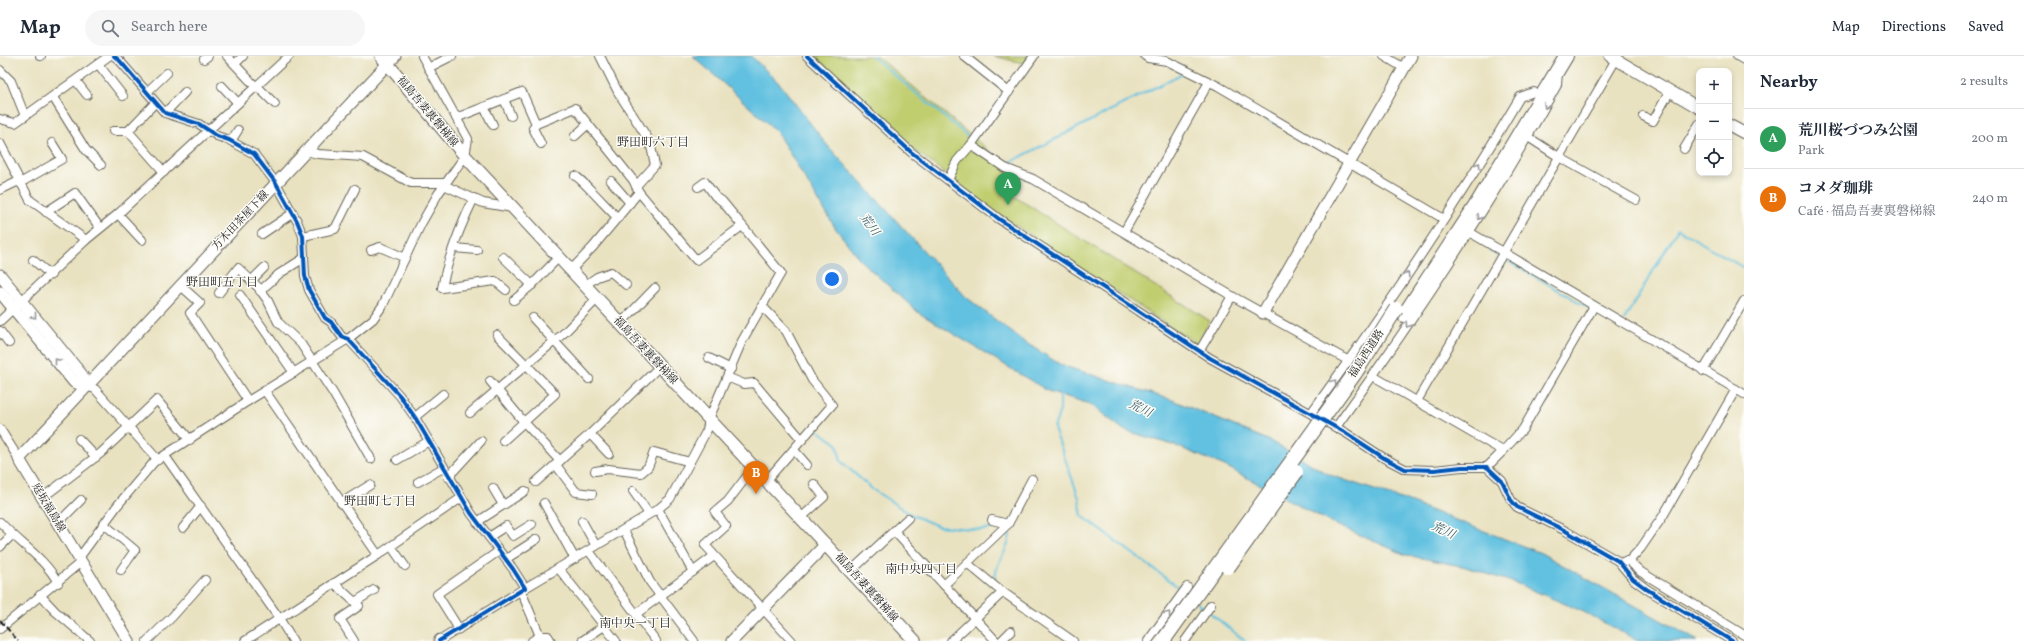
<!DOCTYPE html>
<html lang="en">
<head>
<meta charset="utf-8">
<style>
  :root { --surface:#fff; --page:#f6f6f7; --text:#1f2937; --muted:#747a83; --line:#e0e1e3; --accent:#0b8043 }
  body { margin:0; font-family:Vollkorn,"Noto Serif JP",serif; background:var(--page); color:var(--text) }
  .controls { position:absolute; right:12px; top:12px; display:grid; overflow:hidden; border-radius:8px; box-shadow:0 2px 6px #0003 }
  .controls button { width:36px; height:36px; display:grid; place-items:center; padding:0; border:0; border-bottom:1px solid var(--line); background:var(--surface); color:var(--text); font:20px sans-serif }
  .you { position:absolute; left:832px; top:223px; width:14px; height:14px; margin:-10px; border:3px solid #fff; border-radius:50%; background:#1a73e8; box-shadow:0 0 0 6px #1a73e833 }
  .badge { display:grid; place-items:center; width:26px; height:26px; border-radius:50%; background:var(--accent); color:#fff; font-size:13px; font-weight:700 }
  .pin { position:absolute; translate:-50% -33px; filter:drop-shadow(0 1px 2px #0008) }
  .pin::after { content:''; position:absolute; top:21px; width:14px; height:12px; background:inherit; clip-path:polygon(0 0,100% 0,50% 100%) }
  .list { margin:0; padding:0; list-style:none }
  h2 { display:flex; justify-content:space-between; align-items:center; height:52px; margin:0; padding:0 16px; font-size:17px }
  h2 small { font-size:13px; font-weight:400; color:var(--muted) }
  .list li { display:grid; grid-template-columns:26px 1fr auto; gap:12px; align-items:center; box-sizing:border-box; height:60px; padding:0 16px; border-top:1px solid var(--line) }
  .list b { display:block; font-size:15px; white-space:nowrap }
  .list p { margin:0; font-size:13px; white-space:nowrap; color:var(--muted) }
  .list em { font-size:13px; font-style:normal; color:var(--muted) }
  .icon { flex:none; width:22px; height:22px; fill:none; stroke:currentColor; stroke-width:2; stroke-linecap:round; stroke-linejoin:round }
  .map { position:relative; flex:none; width:1744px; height:585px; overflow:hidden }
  header { display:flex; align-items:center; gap:24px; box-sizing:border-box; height:56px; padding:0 20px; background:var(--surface); border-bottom:1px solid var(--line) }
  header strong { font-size:19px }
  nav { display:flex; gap:22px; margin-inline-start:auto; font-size:14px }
  .search { width:280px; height:36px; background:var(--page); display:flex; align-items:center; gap:10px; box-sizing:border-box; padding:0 14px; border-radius:22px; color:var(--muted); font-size:15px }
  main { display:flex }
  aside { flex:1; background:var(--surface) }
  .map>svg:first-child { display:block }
  .green { fill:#c1ce70; stroke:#6e7546 }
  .water { fill:#62c1e0; stroke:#3f6e7e }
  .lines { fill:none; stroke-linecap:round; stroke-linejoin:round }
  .stream { stroke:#62c1e0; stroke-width:2 }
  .street-tunnel { stroke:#c0baa0; stroke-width:8; stroke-dasharray:8 4; stroke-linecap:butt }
  .street-casing { stroke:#646156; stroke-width:10 }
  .secondary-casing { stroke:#646156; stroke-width:13 }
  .primary-casing { stroke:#646156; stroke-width:14 }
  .highway-casing { stroke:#646156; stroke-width:16 }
  .street { stroke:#fff; stroke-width:8 }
  .secondary { stroke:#fff; stroke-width:11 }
  .primary { stroke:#fff; stroke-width:12 }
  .highway { stroke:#fff; stroke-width:14 }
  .rail { stroke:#1c1c1c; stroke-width:2; stroke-dasharray:6 3; stroke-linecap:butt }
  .highway-bridge-casing { stroke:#646156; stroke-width:16; stroke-linecap:butt }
  .highway-bridge { stroke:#fff; stroke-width:14 }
  .cycleway-casing { stroke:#fdfcf7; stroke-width:6 }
  .cycleway { stroke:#0057b8; stroke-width:4 }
  .oneway { stroke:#999 }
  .labels { text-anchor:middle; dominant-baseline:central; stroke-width:3; stroke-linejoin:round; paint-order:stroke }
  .street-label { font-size:11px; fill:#1c1c1c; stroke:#fdfcf7 }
  .neighbourhood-label { font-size:12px; fill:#1c1c1c; stroke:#fdfcf7 }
  .water-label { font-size:12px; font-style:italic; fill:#385e6a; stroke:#fdfcf7 }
</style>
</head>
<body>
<header>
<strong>Map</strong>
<div class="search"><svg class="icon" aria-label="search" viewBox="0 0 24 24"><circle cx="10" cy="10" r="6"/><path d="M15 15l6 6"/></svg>Search here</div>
<nav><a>Map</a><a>Directions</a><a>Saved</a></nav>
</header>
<main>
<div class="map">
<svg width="1744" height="585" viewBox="0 0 1744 585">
  <rect width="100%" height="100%" fill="#fdfcf7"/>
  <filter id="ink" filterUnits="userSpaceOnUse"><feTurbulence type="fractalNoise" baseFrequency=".025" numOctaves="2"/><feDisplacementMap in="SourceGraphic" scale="8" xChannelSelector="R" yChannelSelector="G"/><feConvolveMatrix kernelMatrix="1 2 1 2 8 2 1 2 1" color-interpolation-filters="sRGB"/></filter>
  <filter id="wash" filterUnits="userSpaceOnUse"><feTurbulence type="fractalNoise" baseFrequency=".012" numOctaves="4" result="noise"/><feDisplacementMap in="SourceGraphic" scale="16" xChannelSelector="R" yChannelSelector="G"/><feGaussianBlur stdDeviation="0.9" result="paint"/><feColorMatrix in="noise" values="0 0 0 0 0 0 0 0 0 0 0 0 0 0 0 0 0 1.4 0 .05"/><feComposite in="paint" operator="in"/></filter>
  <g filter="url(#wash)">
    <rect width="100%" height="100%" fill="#e9e2c1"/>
    <g class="green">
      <polygon points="815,0 877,0 1021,122 1009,137 1210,265 1197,288 1003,161 913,93"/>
      <polygon points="993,0 1029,0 1023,7"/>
    </g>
    <polygon class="water" points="693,0 751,0 780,28 827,89 966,241 1023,285 1061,309 1172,344 1268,384 1330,419 1401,443 1541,497 1698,585 1638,585 1584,556 1518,528 1466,511 1406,499 1334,468 1225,410 1176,390 1124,374 1090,348 1048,335 919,257 862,206 836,173 776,75"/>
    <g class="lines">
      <g class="stream">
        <polyline points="872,0 972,84"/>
        <polyline points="1196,23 1206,29"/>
        <polyline points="1210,31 1279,70"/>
        <polyline points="989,96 1007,108 1183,17"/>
        <polyline points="1489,194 1499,200"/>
        <polyline points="1503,202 1591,253"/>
        <polyline points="1594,255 1616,268 1618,267"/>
        <polyline points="1624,264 1678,173 1744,212"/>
        <polyline points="1060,336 1060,354 1054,372 1079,442 1082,460 1182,534"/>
        <polyline points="815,372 837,388 841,405 845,409 872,433 910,458 938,470 982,474 1000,471"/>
        <path d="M995,527c-1,-24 14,-29 15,-49l-4,-5"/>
        <polyline points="1198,547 1205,553"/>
        <polyline points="1209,556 1245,585"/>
      </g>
    </g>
  </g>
  <g filter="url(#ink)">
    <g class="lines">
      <polyline class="street-tunnel" points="1349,305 1373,320"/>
      <g class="street-casing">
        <g id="street">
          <polyline points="40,0 41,0"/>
          <polyline points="114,0 120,5 165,57 199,68 217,80 229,84 254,98 276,127 297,165 303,180 305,220 309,234 325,262 331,266 342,281 348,283 400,340 416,363 471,457 513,513 525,532 439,585"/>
          <polyline points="227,0 256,31"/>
          <polyline points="600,0 618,36 650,86 655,109 636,130"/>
          <polyline points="807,0 911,96 999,163 1210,302 1346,377 1384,402 1405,413 1434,414 1462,411 1487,411 1502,425 1511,444 1517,451 1564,474 1618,505 1633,523 1648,534 1732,585"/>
          <polyline points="964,0 1009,36"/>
          <polyline points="1145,0 1148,2 1167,5 1218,30 1444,163"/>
          <polyline points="1384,0 1404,12"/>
          <polyline points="1737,0 1744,4"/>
          <polyline points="204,3 208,0"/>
          <polyline points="98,8 123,40"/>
          <polyline points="235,8 243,0"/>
          <polyline points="428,12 452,0"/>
          <polyline points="0,14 11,25 25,60"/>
          <polyline points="76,25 87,39"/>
          <polyline points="222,30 238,47"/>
          <polyline points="257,30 275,48"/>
          <polyline points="147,36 167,17"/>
          <polyline points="53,41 86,94 101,109"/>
          <polyline points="504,43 511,60"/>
          <polyline points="155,47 128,75 164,116"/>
          <polyline points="484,51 493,69"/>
          <polyline points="165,57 185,36"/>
          <polyline points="1643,60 1653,65 1670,35"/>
          <polyline points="456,62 522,36 536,68 575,52 633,124 639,136 696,204 742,170"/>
          <polyline points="0,63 15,67 109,0"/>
          <polyline points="536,68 533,72 541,88"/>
          <polyline points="113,75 128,75"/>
          <polyline points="575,80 588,68"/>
          <polyline points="1528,81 1559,101 1636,144"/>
          <polyline points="231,85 238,74"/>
          <polyline points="0,87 30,144 86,184"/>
          <polyline points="971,89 1005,112 1033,123 1232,240"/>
          <polyline points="1684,93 1699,68"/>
          <polyline points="306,95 318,98 363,101 411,127 446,127"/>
          <path d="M575,120c5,1 35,35 43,42"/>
          <polyline points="948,124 957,105 971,89 1034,0"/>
          <polyline points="611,125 630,147"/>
          <polyline points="20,127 62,103 52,87"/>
          <polyline points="444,129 483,147 513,152"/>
          <polyline points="0,134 19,125"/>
          <path d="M474,142c-14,29 -26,59 -32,90l53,-7 11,9"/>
          <polyline points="46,156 75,137 100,172"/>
          <polyline points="118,158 142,184"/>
          <polyline points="1124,176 1209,26"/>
          <polyline points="1471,177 1744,338"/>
          <polyline points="262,178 293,157"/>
          <polyline points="303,180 335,173 355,133"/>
          <polyline points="454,192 477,194"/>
          <polyline points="371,194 380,191 403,201"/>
          <polyline points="503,201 532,229"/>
          <polyline points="33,204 51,219"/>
          <polyline points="570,215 593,191 639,136"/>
          <polyline points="251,225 264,212"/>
          <polyline points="180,229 200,247 190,257 248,345"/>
          <polyline points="584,230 597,221 611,216 626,229"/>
          <polyline points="260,235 279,218 304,202"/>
          <polyline points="219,237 238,212 258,231 268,245 278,266 301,288 333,337 371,403"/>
          <polyline points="240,239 294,317"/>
          <polyline points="514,244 532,229 558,202"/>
          <polyline points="762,250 786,275 812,324 832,349 767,424"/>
          <polyline points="533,262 589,323"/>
          <polyline points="0,265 86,184 118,158 289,0"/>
          <polyline points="620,268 655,232"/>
          <polyline points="0,275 9,287"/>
          <polyline points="497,279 555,338 503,385"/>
          <polyline points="1200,294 1232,240 1349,305"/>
          <polyline points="709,302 731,313"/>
          <polyline points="1703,315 1744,245"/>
          <polyline points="1373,320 1503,395 1487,411"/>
          <polyline points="727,321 744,328 754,327 802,384"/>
          <polyline points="490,325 524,366 560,405"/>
          <polyline points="85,330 95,333 158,404"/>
          <polyline points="265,335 378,499"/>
          <polyline points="1417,345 1618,0"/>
          <polyline points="470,357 565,276 597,243"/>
          <path d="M1311,357c74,-102 145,-207 209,-316l14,-5"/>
          <polyline points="415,361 443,338"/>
          <path d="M1336,371c80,-110 155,-223 221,-342l1,-12"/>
          <polyline points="0,373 19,403"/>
          <polyline points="590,378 609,398"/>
          <polyline points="79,383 96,401"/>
          <polyline points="794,394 807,409"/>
          <polyline points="1503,395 1523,373 1594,250"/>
          <polyline points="165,400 279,562 293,585"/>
          <polyline points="397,404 429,385"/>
          <polyline points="556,409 576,436 592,438"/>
          <polyline points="754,411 728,445 715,456 726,470 705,489 792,585"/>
          <polyline points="595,415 608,413 641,417 648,411 654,396 690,406"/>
          <polyline points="448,421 481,385"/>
          <polyline points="418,426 443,412"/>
          <polyline points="536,426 590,378 660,310"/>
          <polyline points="493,432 503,449"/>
          <polyline points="633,435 649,458"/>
          <polyline points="42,442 101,397 157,344 190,384"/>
          <polyline points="341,447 370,429"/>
          <polyline points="544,447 575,503"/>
          <polyline points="658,453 693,516"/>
          <polyline points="802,461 824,441 814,428"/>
          <polyline points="992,464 1008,468"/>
          <polyline points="582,465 596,490"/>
          <path d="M0,466c19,21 45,36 58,61"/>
          <polyline points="477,466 525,435"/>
          <polyline points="58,467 81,444"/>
          <polyline points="104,468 135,494 121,514"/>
          <polyline points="183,472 201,450"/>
          <polyline points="624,474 650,526 694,585"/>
          <polyline points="894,475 996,585"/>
          <polyline points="489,481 506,470 513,480 532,468"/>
          <polyline points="391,490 405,510"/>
          <polyline points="0,491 12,479"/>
          <polyline points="589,495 656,585"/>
          <polyline points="79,502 117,450 154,406 248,345 348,283 373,263 383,249 421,168 438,138 465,100 468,83 422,0"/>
          <polyline points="506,503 537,483"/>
          <polyline points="1625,505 1629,505 1641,516 1744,579"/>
          <polyline points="1629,505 1641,492 1663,460 1736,333"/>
          <polyline points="967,507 997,532 1073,585"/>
          <polyline points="559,513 616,585"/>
          <polyline points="851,515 908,462"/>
          <polyline points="334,527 359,550 340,563 354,585"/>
          <polyline points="944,529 1008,468 1032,423"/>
          <polyline points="525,532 658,453 670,443 707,374 709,363 742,285 781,217 722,145 715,140 705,126 698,131"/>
          <polyline points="521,535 540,580 532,585"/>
          <polyline points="40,539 55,555 90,585"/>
          <polyline points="355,546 374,534"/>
          <polyline points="636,558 714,500"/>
          <polyline points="0,573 81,506"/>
          <polyline points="459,573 437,538 499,495"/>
          <polyline points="540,580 548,580 551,585"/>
          <polyline points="147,585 172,561 205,524"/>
          <polyline points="245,585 378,499 461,442"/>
          <polyline points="582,585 604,570"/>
          <polyline points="951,585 1003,536"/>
          <polyline points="1001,585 1011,575"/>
          <polyline points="1148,585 1187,531"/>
          <polyline points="1185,585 1211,549"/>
        </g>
      </g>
      <g class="secondary-casing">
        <g id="secondary">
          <polyline points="1610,0 1699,52"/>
          <polyline points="1729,69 1744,77"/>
          <polyline points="0,219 82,319 85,330"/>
          <polyline points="0,236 74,326 85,330"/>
          <polyline points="1263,257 1411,0"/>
          <polyline points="440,584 440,585"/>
          <polyline points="129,585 19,403 395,0"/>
          <polyline points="732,585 826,488"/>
        </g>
      </g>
      <g class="primary-casing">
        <polyline id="primary" points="381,0 465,100 915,585"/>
      </g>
      <g class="highway-casing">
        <polyline id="highway" points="1404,259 1475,151 1566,0"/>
      </g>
      <use href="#street" class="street"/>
      <use href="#secondary" class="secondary"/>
      <use href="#primary" class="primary"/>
      <use href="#highway" class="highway"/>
      <polyline class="rail" points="0,564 18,585"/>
      <g class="highway-bridge-casing">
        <g id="highway-bridge">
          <polyline points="1228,511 1296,416"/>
          <polyline points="1165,582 1355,317 1396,253"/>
        </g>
      </g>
      <use href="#highway-bridge" class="highway-bridge"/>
      <g class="cycleway-casing">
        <g id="cycleway">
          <polyline points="114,0 120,5 165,57 199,68 217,80 229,84 254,98 276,127 297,165 303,180 305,220 309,234 325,262 331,266 342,281 348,283 400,340 416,363 471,457 513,513 525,532 439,585"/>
          <polyline points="807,0 911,96 999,163 1210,302 1346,377 1384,402 1405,413 1434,414 1462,411 1487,411 1502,425 1511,444 1517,451 1564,474 1618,505 1633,523 1648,534 1732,585"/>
        </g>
      </g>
      <use href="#cycleway" class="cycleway"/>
    </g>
    <defs><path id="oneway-chevron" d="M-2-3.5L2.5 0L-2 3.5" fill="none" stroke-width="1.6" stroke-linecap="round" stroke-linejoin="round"/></defs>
    <g class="oneway">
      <use href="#oneway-chevron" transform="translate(1546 50) rotate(119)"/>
      <use href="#oneway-chevron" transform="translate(1478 109) rotate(-58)"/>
      <use href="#oneway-chevron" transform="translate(1480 161) rotate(121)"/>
      <use href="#oneway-chevron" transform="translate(1407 218) rotate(-57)"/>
      <use href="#oneway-chevron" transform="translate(34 260) rotate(51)"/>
      <use href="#oneway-chevron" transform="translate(1408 269) rotate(124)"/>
      <use href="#oneway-chevron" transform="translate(57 305) rotate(-129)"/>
      <use href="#oneway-chevron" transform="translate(1334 326) rotate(-54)"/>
      <use href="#oneway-chevron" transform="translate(1168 558) rotate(-54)"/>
    </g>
  </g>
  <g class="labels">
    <g class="street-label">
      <text transform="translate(427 56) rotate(50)">福島吾妻裏磐梯線</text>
      <text transform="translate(241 165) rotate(-47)">方木田茶屋下線</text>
      <text transform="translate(645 295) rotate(47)">福島吾妻裏磐梯線</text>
      <text transform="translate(1367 298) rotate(-57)">福島西道路</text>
      <text transform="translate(48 452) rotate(59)">庭坂福島線</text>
      <text transform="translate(866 532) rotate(48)">福島吾妻裏磐梯線</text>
    </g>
    <g class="neighbourhood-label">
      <text x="653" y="87">野田町六丁目</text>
      <text x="222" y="227">野田町五丁目</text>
      <text x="380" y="446">野田町七丁目</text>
      <text x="921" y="514">南中央四丁目</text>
      <text x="635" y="568">南中央一丁目</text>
    </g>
    <g class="water-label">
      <text transform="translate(869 169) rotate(53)">荒川</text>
      <text transform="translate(1140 353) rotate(26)">荒川</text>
      <text transform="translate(1443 475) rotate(25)">荒川</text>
    </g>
  </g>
</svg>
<div class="controls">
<button>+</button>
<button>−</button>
<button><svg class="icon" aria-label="locate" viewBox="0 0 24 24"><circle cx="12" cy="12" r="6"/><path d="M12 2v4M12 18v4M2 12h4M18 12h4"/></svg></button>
</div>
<div class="you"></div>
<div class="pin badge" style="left:1008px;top:149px;background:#2e9e5b">A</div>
<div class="pin badge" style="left:756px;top:438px;background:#e8710a">B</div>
</div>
<aside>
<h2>Nearby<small>2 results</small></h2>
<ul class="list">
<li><span class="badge" style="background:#2e9e5b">A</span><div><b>荒川桜づつみ公園</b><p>Park</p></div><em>200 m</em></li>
<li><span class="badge" style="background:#e8710a">B</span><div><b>コメダ珈琲</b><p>Café · 福島吾妻裏磐梯線</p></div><em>240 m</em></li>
</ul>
</aside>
</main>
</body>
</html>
